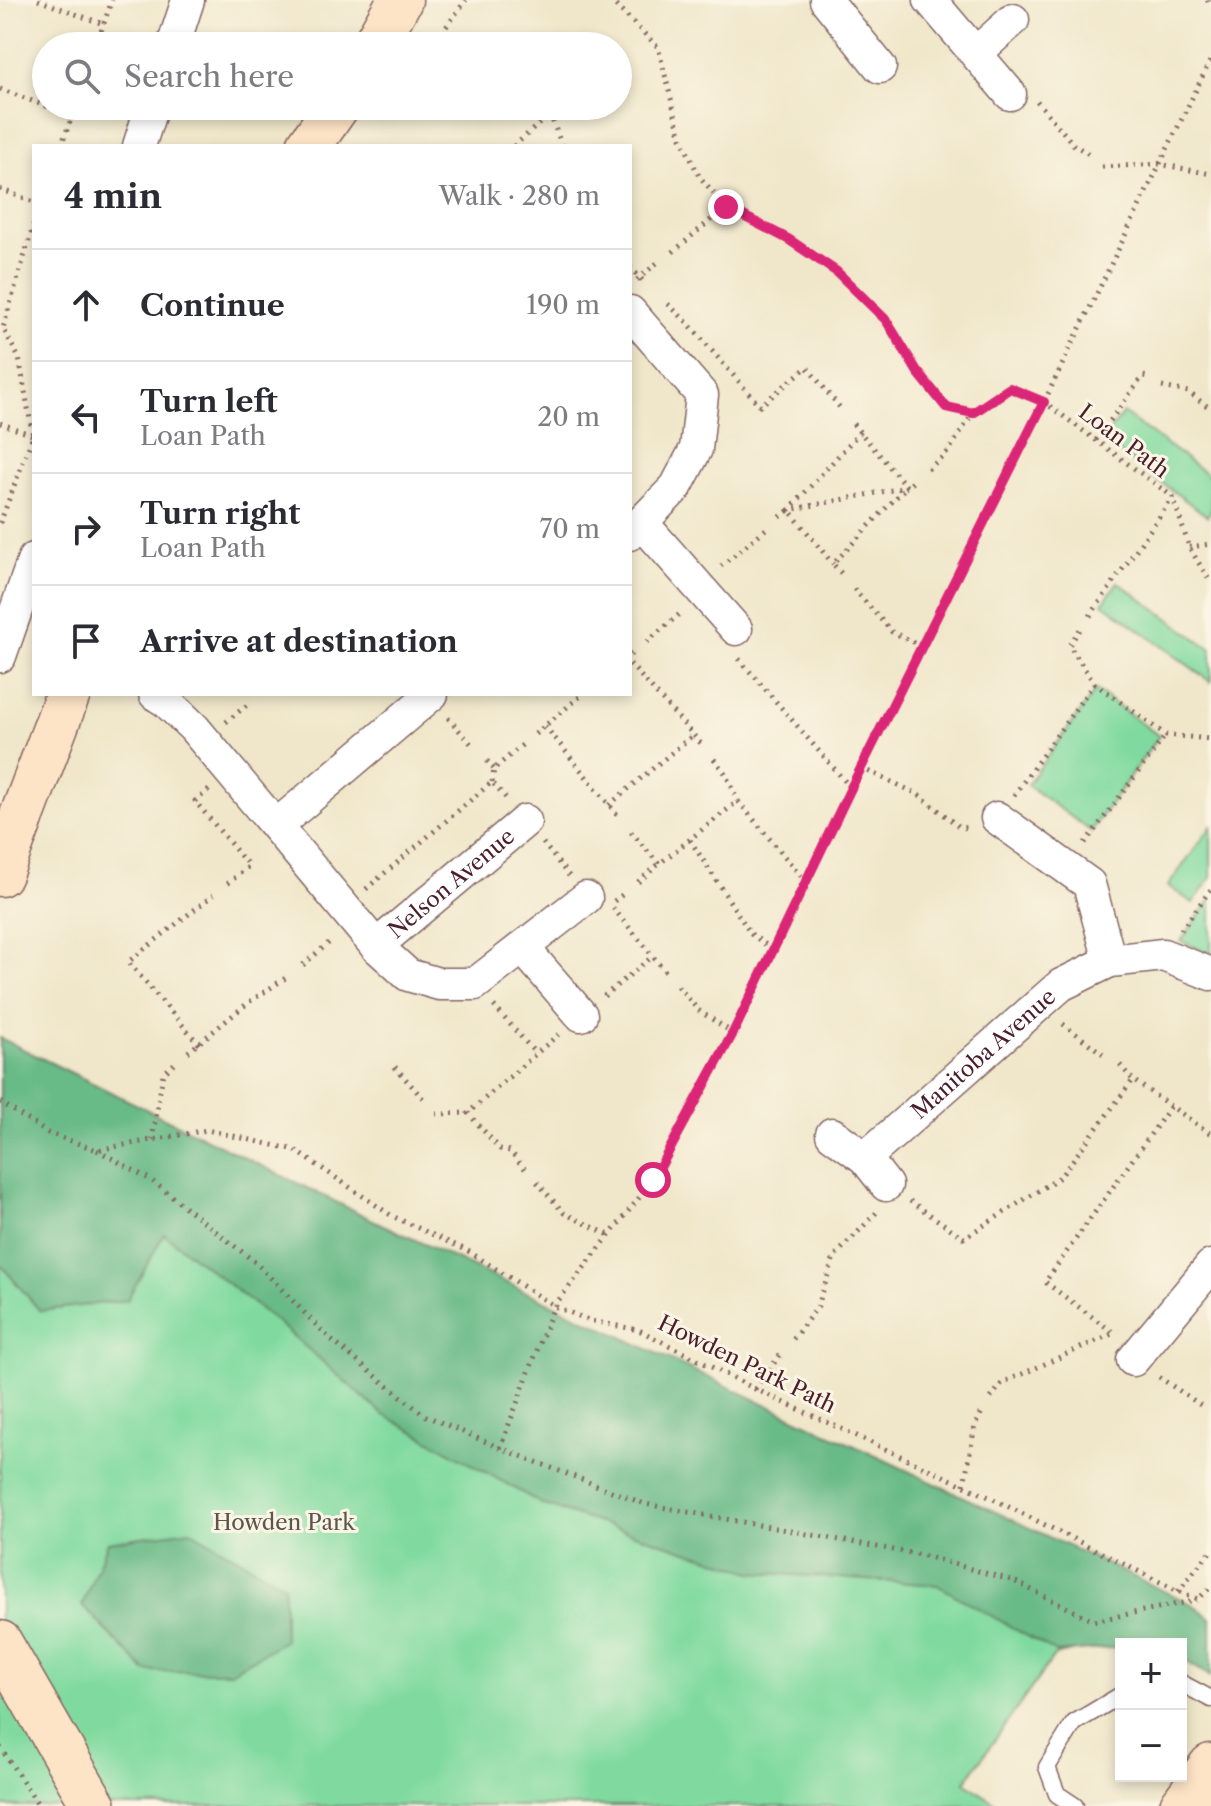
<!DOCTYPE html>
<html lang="en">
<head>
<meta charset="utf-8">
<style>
  :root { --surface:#fff; --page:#f7f7f7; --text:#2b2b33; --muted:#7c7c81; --line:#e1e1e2 }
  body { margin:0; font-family:"Libre Caslon Text",serif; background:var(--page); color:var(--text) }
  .controls { position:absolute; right:24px; bottom:24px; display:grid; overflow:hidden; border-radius:0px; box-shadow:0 4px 12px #0003 }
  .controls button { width:72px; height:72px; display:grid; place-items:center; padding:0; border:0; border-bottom:2px solid var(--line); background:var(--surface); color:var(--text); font:40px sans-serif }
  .stop { position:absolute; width:24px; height:24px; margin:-18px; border:6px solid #db2777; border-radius:50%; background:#fff }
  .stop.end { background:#db2777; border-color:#fff; box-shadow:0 2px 8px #0008 }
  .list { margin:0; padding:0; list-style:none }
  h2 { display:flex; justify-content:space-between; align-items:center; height:104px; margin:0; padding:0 32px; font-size:34px }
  h2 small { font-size:26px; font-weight:400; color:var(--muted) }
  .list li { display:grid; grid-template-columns:52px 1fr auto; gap:24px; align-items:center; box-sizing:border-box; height:112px; padding:0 32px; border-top:2px solid var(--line) }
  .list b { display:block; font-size:30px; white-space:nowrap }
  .list p { margin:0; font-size:26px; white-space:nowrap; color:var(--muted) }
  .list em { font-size:26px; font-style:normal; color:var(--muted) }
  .icon { flex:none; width:44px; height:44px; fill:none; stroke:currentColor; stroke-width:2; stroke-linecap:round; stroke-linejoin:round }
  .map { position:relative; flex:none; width:1211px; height:1806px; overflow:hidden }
  .search { position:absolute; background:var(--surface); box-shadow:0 4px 12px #0003; left:32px; top:32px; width:600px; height:88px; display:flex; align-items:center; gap:20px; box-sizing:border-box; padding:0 28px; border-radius:44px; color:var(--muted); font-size:30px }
  .panel { position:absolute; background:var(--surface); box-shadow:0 4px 12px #0003; left:32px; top:144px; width:600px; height:552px; border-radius:0px }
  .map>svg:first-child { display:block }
  .green { fill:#80da9f; stroke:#657c65; stroke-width:2 }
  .forest { fill:#68ba86; stroke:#596c58; stroke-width:2 }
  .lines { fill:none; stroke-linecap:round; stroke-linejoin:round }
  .lane-casing { stroke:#846563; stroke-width:19 }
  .street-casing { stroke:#846563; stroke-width:35 }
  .secondary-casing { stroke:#846563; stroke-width:47 }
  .path { stroke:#846563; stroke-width:5; stroke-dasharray:2 6; stroke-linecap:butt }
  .lane { stroke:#fff; stroke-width:16 }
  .street { stroke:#fff; stroke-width:32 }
  .secondary { stroke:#fee4c6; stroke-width:44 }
  .route { stroke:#db2777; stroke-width:10 }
  .labels { text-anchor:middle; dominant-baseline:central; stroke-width:6; stroke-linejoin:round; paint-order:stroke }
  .street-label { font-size:22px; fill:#4a1f2b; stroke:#fcf5e5 }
  .park-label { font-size:22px; fill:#5a574e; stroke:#fcf5e5 }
</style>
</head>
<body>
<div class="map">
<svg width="1211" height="1806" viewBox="0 0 1211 1806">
  <rect width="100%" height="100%" fill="#fcf5e5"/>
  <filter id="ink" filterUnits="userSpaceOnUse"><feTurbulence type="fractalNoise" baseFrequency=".0125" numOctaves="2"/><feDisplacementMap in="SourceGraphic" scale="16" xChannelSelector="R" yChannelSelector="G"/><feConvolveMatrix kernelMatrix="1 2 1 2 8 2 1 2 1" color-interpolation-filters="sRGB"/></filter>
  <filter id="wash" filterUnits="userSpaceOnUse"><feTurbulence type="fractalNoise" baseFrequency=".006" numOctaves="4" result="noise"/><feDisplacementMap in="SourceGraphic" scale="32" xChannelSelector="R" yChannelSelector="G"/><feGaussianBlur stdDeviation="1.8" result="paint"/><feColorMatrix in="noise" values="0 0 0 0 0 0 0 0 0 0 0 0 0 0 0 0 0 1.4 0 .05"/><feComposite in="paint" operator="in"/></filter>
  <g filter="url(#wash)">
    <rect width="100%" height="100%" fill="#f0e7ca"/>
    <g class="green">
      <polygon points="1123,413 1211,477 1211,510 1207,516 1103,440"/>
      <polygon points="1118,582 1211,649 1211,682 1103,603"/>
      <polygon points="1096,690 1159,736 1091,831 1027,785"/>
      <polygon points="1211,827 1211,878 1193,903 1168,886"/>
      <polygon points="1211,899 1211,954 1181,941"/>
      <polygon points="0,1073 1174,1629 1054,1656 965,1782 999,1806 0,1806"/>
    </g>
    <g class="forest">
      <polygon points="0,1038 379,1223 1194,1605 1211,1618 1211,1677 1181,1658 1181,1644 1121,1644 1121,1647 1057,1653 937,1585 752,1572 544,1505 381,1413 277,1322 164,1234 127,1300 40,1311 0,1264"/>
      <polygon points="190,1530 284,1585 284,1641 230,1672 145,1671 82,1605 108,1542"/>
    </g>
  </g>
  <g filter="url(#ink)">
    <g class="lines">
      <g class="lane-casing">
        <g id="lane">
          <polyline points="1181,1683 1211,1699"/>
          <polyline points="1075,1806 1057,1794 1047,1767 1074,1723 1121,1695"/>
        </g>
      </g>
      <g class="street-casing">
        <g id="street">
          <polyline points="826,0 880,67"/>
          <polyline points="930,0 1010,94"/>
          <polyline points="173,46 188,0"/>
          <polyline points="976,53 1013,20"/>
          <polyline points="139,146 152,106"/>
          <polyline points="630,312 702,395 696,449 676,487 630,534"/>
          <polyline points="643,524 736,629"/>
          <polyline points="0,656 34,559"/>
          <polyline points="155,694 166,701 194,728 376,946 408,975 439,984 475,984 586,898"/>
          <polyline points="997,818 1089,884 1110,961 1163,955 1211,974"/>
          <polyline points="276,826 432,694"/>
          <path id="s1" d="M376,946l149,-125"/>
          <polyline points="524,949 581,1015"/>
          <polyline points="832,1134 865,1158"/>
          <path id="s2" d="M886,1185l-21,-27 196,-173 49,-24"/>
          <polyline points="1133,1360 1211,1266"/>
        </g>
      </g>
      <g class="secondary-casing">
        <g id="secondary">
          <polyline points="374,46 400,0"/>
          <polyline points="309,146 337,106"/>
          <polyline points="0,874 68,694"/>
          <polyline points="0,1643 94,1806"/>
          <polyline points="1182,1806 1211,1766"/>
        </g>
      </g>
      <g class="path">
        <polyline points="38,0 103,24"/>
        <polyline points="610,0 658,47 681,138 699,176 726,207 788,239 837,272 886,320 917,371 946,407 973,413 1010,388 1044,402 1173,497 1189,547 1211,583"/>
        <polyline points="1207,0 1211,5"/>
        <polyline points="96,46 112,0"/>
        <polyline points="432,46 466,0"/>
        <polyline points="0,89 46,106"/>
        <polyline points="1037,101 1074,145 1089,154"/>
        <polyline points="46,106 73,116"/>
        <polyline points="544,106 550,114"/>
        <polyline points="61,146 76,106"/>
        <polyline points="514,146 550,114 562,146"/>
        <polyline points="1102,167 1159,164 1211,174"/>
        <polyline points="0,189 34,202"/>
        <polyline points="673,252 726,207"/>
        <polyline points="630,267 646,284"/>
        <polyline points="637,280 657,263"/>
        <polyline points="668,304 688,323 760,406 807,367 841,409"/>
        <polyline points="1162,387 1188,392 1211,409"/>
        <polyline points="0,423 32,435"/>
        <polyline points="853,424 907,487 915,480"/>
        <polyline points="860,432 789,510 907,487"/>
        <polyline points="1096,440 1143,376 1149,377"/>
        <polyline points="928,469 948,452 973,413"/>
        <polyline points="780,517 789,510 833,564"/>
        <polyline points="0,523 33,436 19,358 3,328 34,224"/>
        <polyline points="1189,547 1211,544"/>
        <polyline points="721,566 767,528"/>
        <polyline points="841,573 833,564 906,487"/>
        <polyline points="854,589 892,632 922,646"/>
        <polyline points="1090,616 1173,497"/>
        <polyline points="647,642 682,612"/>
        <polyline points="630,655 634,652"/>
        <polyline points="739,659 851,788"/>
        <polyline points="630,664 704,747"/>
        <polyline points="1094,683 1166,735 1211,739"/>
        <polyline points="448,718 474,747"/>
        <polyline points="226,722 247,705"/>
        <polyline points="545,726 619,817"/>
        <polyline points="535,734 583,694"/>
        <polyline points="714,759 725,773 738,801"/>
        <polyline points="487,761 494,769"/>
        <polyline points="861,768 918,794 961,828 971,827"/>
        <polyline points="492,782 494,769 522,745"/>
        <polyline points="209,790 195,801 249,866 226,885"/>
        <polyline points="1014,795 1094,683 1069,645 1081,628"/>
        <polyline points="609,805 693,735"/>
        <polyline points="631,832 659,864 738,801 806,882"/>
        <polyline points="690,840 751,934 773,950"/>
        <polyline points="543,843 569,876"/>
        <polyline points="1085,843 1166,735"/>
        <polyline points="638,882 659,864"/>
        <polyline points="366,889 492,782 506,798"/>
        <polyline points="614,901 626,892"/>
        <polyline points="613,908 666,972"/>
        <polyline points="1181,930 1211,889"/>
        <polyline points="303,965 332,940"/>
        <polyline points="678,986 698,1010 733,1033"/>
        <polyline points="604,996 653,956"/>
        <polyline points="494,1006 536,1054"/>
        <polyline points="1063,1024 1107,1057"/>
        <polyline points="199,1044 128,962 213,895"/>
        <polyline points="188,1052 249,1002 290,975"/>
        <polyline points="1120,1065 1133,1080"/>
        <polyline points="395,1067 426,1102"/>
        <polyline points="0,1102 48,1133 97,1150 207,1130 295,1150 392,1216 468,1251 554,1306 591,1321 639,1330 755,1389 989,1497 1178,1591 1198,1599 1211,1587"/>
        <polyline points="436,1114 468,1113"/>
        <polyline points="152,1140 163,1074 175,1063"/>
        <polyline points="97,1150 151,1180 256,1263 330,1339 424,1415 500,1448 645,1504 921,1555 1014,1581 1094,1621 1197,1600"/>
        <polyline points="525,1169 510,1151 500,1149 468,1113 560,1033"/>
        <polyline points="537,1182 564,1213 609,1235"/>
        <polyline points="910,1201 964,1238 1060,1177 1133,1080 1211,1134"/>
        <polyline points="793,1339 818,1306 834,1257 877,1212"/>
        <polyline points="1159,1377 1205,1408"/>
        <polyline points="755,1389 783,1351"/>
        <polyline points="991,1398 1002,1383 1114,1333 1045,1282 1171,1106"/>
        <polyline points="500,1448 554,1306 653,1180 733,1033 851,788 1044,402 1211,59"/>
        <polyline points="964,1485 975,1425 982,1412"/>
        <polyline points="1178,1591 1211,1551"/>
        <polyline points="0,1747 39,1806"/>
      </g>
      <use href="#lane" class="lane"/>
      <use href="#street" class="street"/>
      <use href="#secondary" class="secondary"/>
    </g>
  </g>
  <g class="lines" filter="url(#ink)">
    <polyline class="route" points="653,1180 733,1033 851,788 1044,402 1010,388 973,413 946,407 917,371 886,320 837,272 788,239 726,207"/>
  </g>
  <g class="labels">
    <g class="street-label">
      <text transform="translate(1124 441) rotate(37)">Loan Path</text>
      <text stroke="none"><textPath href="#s1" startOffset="98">Nelson Avenue</textPath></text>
      <text stroke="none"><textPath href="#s2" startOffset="192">Manitoba Avenue</textPath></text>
      <text transform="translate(747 1364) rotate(26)">Howden Park Path</text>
    </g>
    <g class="park-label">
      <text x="284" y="1522">Howden Park</text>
    </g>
  </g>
</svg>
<div class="controls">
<button>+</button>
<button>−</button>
</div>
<div class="stop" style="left:653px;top:1180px"></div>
<div class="stop end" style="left:726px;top:207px"></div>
<div class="search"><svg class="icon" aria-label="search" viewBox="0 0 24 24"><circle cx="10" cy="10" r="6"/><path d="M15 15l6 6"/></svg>Search here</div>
<section class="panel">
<h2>4 min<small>Walk · 280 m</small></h2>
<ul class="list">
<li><svg class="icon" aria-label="ahead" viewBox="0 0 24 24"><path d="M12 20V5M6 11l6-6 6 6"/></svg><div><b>Continue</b></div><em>190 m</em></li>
<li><svg class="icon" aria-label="left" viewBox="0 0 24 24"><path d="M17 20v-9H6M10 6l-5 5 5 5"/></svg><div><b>Turn left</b><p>Loan Path</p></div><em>20 m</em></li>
<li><svg class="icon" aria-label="right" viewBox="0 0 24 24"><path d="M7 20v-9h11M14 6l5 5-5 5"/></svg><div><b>Turn right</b><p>Loan Path</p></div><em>70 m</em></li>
<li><svg class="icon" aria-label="arrive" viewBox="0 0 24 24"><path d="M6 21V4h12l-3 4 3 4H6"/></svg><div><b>Arrive at destination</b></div></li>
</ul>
</section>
</div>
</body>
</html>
